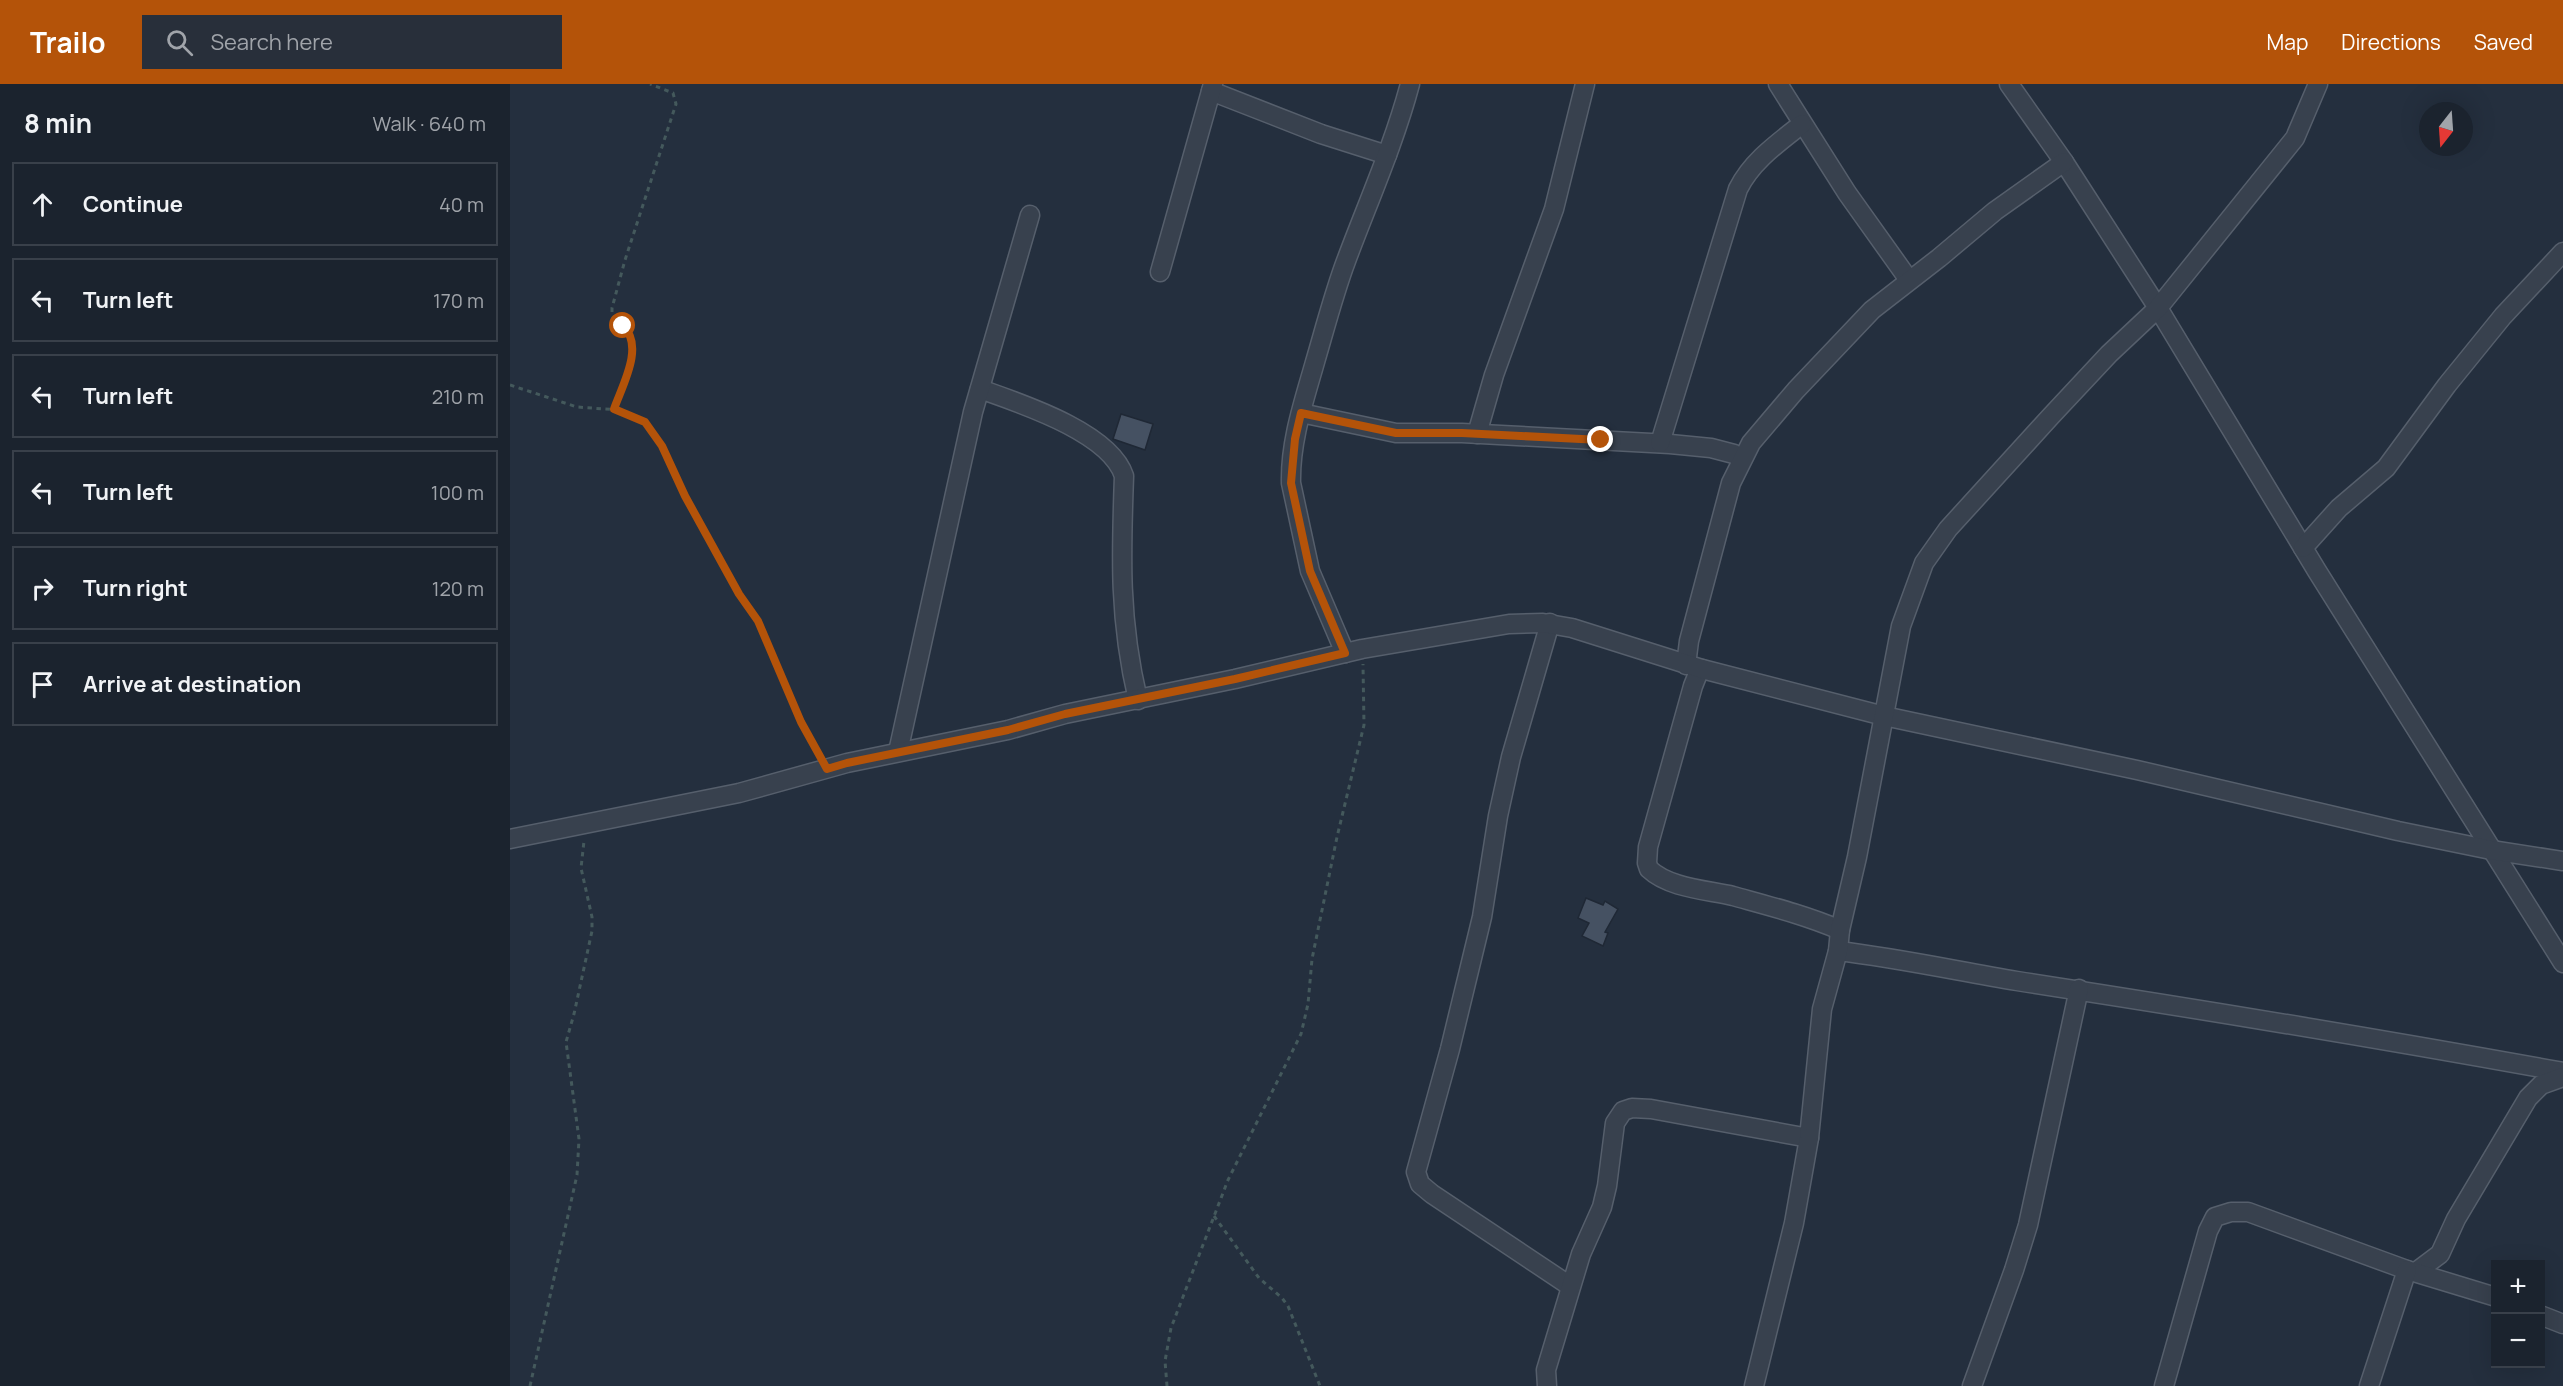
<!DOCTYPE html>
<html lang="en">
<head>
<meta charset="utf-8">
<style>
  :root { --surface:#1b232e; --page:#282f3a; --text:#f1f3f6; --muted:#a0a4aa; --line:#39404a; --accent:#b45309 }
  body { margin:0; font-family:Manrope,sans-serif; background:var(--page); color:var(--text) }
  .controls { position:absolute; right:18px; bottom:18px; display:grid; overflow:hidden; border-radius:0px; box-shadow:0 6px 24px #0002 }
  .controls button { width:54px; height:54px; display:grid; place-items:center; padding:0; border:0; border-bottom:2px solid var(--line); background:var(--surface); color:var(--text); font:30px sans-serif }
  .compass { position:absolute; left:1909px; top:18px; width:54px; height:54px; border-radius:50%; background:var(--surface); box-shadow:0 6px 24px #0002; rotate:197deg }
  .stop { position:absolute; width:18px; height:18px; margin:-14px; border:4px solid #b45309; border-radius:50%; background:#fff }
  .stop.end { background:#b45309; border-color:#fff; box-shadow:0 2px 6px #0008 }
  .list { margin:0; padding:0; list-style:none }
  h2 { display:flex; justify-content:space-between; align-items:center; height:78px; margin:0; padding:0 24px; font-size:26px }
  h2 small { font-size:20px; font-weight:400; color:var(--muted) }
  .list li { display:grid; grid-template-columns:39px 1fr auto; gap:18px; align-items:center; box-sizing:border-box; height:84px; margin:0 12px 12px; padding:0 12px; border:2px solid var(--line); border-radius:0px }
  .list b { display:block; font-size:22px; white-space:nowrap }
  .list em { font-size:20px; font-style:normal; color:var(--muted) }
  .icon { flex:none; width:33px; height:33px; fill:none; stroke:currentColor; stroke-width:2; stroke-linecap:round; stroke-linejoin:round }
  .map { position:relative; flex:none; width:2053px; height:1302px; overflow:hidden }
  header { display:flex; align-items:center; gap:36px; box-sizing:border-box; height:84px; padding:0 30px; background:var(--accent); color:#fff }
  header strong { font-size:28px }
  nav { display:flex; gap:33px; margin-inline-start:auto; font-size:21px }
  .search { width:420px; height:54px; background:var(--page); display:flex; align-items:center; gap:15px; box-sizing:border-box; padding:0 21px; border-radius:0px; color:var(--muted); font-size:22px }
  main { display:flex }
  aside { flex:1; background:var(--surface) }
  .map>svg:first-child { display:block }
  .building { fill:#455162; stroke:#1f2835; stroke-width:1.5 }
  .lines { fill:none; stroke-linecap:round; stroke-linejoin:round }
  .street-casing { stroke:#565f6c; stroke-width:21 }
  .path { stroke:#44595c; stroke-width:3; stroke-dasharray:4.5 4.5; stroke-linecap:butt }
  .street { stroke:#38414e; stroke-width:18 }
  .route { stroke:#b45309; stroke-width:8 }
</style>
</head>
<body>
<header>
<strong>Trailo</strong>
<div class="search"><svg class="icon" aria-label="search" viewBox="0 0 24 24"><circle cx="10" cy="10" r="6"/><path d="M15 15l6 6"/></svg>Search here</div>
<nav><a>Map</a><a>Directions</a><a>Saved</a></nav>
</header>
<main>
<aside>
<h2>8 min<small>Walk · 640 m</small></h2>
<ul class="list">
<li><svg class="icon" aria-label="ahead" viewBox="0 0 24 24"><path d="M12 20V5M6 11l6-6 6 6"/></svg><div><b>Continue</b></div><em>40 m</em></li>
<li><svg class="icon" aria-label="left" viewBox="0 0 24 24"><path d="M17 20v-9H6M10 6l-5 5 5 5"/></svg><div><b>Turn left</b></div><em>170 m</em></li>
<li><svg class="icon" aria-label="left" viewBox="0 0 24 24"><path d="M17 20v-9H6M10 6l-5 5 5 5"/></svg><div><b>Turn left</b></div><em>210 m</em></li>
<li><svg class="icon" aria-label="left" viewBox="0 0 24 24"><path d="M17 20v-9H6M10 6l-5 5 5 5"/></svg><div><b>Turn left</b></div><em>100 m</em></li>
<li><svg class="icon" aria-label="right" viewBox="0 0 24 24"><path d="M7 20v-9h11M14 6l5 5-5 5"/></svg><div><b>Turn right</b></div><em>120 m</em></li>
<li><svg class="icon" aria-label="arrive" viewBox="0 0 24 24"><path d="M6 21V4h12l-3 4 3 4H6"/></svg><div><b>Arrive at destination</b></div></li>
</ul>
</aside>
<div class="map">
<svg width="2053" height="1302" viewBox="0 0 2053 1302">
  <rect width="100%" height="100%" fill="#242f3e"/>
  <g class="building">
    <polygon points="611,330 643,340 635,366 603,355"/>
    <polygon points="1076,814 1093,821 1095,817 1108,825 1095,848 1098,849 1093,862 1072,852 1079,839 1068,834"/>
  </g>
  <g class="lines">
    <g class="street-casing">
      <g id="street">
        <polyline points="1268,0 1337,109 1399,196"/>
        <polyline points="1499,0 1554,78 1648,224 1807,487 2053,879"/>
        <polyline points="701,7 811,50 877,71"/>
        <polyline points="650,188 703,0"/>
        <path d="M470,305c39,14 130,43 144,87 -3,81 -5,144 14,224"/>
        <polyline points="791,329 886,349 952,349 1160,360 1201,364 1224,370 1231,375"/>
        <polyline points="967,350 984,291 1044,125 1075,0"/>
        <path d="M1150,359l78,-254c14,-28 40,-46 64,-65"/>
        <polyline points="1793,464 1829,424 1876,384 1937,301 1993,232 2053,168"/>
        <polyline points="1040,539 1001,673 988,732 972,833 940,965 906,1088 910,1100 922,1110 1060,1202"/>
        <path d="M835,569l-35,-82 -19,-88c-1,-42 13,-82 24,-121 10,-34 19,-69 31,-101 22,-59 48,-117 64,-177"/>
        <polyline points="1176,581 1179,557 1221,399 1241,359 1286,306 1362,226 1429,174 1485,127 1554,78"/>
        <path d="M1192,585l-3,2 -6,15 -45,161 -1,16 2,6c20,19 58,21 84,27 36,10 72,19 107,34"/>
        <polyline points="388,668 463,328 520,131"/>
        <polyline points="0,755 229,709 337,679 498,646 555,630 725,595 852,565 999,540 1033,539 1062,544 1192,585 1374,632 1627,686 1888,747 1981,766 2053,777"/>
        <path d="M1328,867c60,7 119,20 179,30 182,28 364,58 546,91"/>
        <polyline points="1906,1188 1930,1170 1946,1135 2018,1014 2031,1001 2053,993"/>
        <polyline points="2030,1231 2053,1240"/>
        <polyline points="1037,1302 1036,1286 1071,1170 1092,1123 1097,1102 1105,1039 1113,1027 1122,1024 1141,1025 1299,1054"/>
        <polyline points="1244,1302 1284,1139 1299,1054 1312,925 1328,867 1330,846 1347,773 1391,542 1414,479 1438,445 1541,332 1599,270 1648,224 1785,54 1808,0"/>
        <polyline points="1462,1302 1504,1186 1518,1141 1569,905"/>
        <polyline points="1654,1302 1698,1147 1705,1133 1721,1128 1738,1128 1897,1186 1986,1213"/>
        <polyline points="1859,1302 1897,1186"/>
      </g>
    </g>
    <g class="path">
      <polyline points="0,301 67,323 109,326 140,342 229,510 248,537 272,596 308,669"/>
      <path d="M104,325c6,-17 24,-55 17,-73 -3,-8 -13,-13 -19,-20v-8l13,-48 51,-156 -3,-11 -23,-9"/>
      <polyline points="704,1132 749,1194 772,1214 778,1222 810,1302"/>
      <polyline points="20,1302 67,1091 69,1055 56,958 64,930 82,847 82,833 71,784 74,757"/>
      <polyline points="657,1302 655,1277 661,1244 718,1096 791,950 798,920 802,875 827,753 854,641 853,580"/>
    </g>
    <use href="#street" class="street"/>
  </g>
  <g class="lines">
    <path class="route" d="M113,242c22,20 -1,60 -9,83l31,13 17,24 23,50 54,98 19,27 43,101 26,47 20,-6 161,-33 57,-16 170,-35 110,-26 -35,-82 -19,-88 4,-44 6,-26 95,20h66l139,7"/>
  </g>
</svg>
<div class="controls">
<button>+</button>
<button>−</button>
</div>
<svg class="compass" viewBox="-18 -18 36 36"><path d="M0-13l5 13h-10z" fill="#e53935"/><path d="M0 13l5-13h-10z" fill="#a0a4aa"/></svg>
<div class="stop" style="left:113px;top:242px"></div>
<div class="stop end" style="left:1091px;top:356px"></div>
</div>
</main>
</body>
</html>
